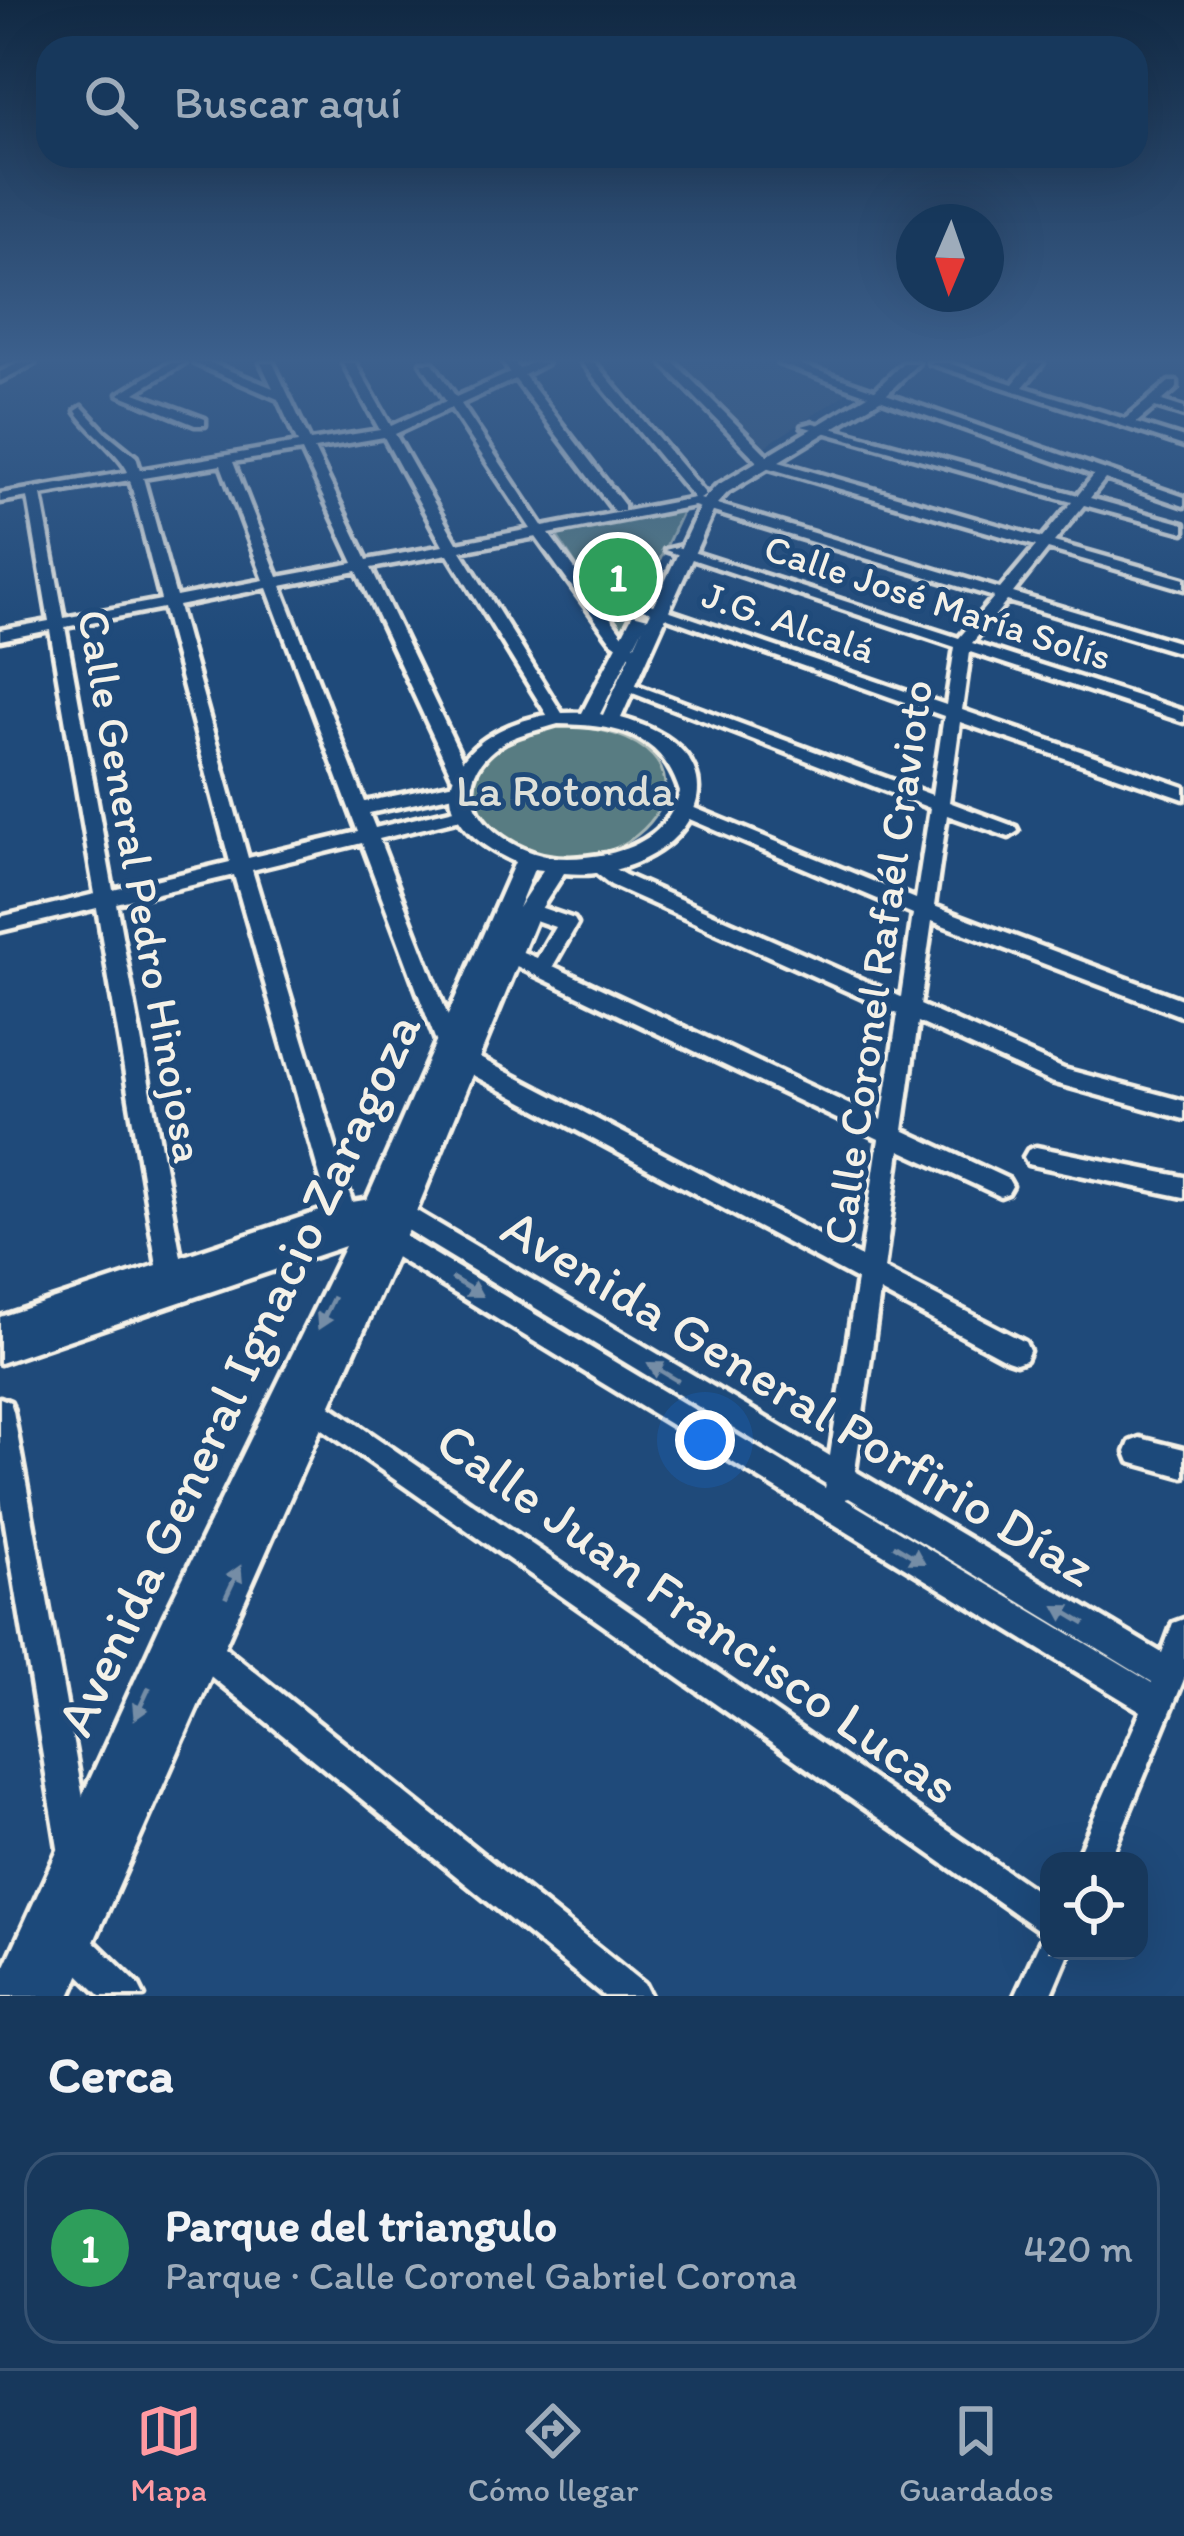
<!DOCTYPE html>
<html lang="es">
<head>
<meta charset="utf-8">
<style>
  :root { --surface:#17385c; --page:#244365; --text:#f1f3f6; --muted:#9eacbb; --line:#365272; --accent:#ff9aa2 }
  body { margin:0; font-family:Itim,sans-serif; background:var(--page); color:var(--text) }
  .controls { position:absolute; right:36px; bottom:36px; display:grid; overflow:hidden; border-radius:24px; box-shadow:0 12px 48px #0002 }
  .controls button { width:108px; height:108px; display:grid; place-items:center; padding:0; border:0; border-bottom:3px solid var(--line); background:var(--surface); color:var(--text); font:60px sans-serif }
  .compass { position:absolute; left:896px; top:204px; width:108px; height:108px; border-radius:50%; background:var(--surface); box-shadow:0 12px 48px #0002; rotate:182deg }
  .you { position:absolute; left:705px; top:1440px; width:42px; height:42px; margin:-30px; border:9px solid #fff; border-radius:50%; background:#1a73e8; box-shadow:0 0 0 18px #1a73e833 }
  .badge { display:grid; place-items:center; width:78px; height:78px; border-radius:50%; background:var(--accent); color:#fff; font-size:39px; font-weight:700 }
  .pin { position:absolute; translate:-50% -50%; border:6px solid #fff; box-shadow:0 3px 12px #0006 }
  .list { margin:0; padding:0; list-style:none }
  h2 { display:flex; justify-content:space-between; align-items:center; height:156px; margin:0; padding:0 48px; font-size:51px }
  h2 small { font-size:39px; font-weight:400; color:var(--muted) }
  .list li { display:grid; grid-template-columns:78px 1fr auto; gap:36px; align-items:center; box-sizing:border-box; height:192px; margin:0 24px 24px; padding:0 24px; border:3px solid var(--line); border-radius:36px }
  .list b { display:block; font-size:45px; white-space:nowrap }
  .list p { margin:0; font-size:39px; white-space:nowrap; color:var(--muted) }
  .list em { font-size:39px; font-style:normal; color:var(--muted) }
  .icon { flex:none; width:66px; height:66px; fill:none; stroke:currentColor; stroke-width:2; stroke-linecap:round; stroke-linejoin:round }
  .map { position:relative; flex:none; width:1184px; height:1996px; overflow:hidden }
  .search { position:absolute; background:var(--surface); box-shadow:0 12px 48px #0002; left:36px; right:36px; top:36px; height:132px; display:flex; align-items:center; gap:30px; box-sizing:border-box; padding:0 42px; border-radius:36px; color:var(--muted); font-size:45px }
  .sheet { height:372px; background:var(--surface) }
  nav { display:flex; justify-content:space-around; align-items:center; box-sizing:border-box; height:168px; border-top:3px solid var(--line); background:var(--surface); font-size:33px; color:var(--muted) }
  nav a { display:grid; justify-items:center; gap:6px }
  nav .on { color:var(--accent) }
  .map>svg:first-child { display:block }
  .built { fill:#33547c }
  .green { fill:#587c82; stroke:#a6b6b5; stroke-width:3 }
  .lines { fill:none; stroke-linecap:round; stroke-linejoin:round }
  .minor-casing { stroke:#f4f1e8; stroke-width:9 }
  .major-casing { stroke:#f4f1e8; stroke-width:9 }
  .minor { fill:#1f4a7a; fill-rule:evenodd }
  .major { fill:#1f4a7a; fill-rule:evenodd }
  .oneway { fill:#748da6 }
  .labels { text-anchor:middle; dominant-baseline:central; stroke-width:10; stroke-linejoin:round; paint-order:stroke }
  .far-street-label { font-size:39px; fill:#f4f1e8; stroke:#1f4a7a }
  .park-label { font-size:45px; fill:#dddfd9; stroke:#1f4a7a }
  .street-label { font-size:45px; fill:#f4f1e8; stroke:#1f4a7a }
  .near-street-label { font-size:54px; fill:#f4f1e8; stroke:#1f4a7a }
</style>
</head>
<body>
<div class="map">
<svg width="1184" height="1996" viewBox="0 0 1184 1996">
  <rect width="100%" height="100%" fill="#1f4a7a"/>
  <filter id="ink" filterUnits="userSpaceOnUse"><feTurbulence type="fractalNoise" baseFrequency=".00833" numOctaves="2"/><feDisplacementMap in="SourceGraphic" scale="24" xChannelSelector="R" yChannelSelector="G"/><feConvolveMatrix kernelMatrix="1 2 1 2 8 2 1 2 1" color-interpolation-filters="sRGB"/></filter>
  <g filter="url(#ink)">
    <polygon class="built" points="681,363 771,363 853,389 764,447"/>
    <g class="green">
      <polygon points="683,510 626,633 613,622 555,533"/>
      <path d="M560,725c194,11 83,175 -44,124 -16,-7 -32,-23 -46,-33l-3,-42 35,-35z"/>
    </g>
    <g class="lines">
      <g class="minor-casing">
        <g id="minor">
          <polygon points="19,363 35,363 0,381 0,372"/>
          <polygon points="169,363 184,363 135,393 205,419 205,425 195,425 119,394"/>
          <path d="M194,363h17l62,25 -12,-25h12l37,78 70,-11 -37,-67h12l36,63 55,-25 -25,-38h12l23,34 54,-24 -6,-10h11l4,6 12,-6h16l-23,12 100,130v6h-10l-99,-132 -54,25 82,123 151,-29 -112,-135h13l109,129 2,3 -6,4 300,90 36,-43 -274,-80 -100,-103h13l97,97 270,78 30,-36 -270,-76 11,-3 265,72 16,-20 -316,-112h18l388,134v9l-79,-27 -15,19 94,26v8l-100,-27 -30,37 130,37v10l-136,-40 -35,44 171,51v10l-177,-53 -35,42 212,68v11l-214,-70 -8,58 222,77v12l-224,-77 -11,80 67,25 2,4 -9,6 -62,-22 -13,91 250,94v17l-252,-96 -12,84 144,64 120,32v18l-133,-37 -133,-60 -15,108 105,49 4,7 -4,7 -8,3 -100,-46 -16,119 141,73 4,9 -4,9 -9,3 -9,-3 -127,-68 -25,179 307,182 11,-30 11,-4v60l-75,182h-34l66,-150 -757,-461 -36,-5 -348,118v-46l157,-52 -60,-357 -97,23v-14l95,-23 -45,-264 -50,10v-10l49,-9 -21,-124 -28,5v-8l128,-22c-5,-15 -38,-41 -50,-58l-2,-3 6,-4 22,24 32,26 4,13 158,-27 -20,-44zM451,408l80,121 -74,14 -62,-109zM384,437l59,109 -76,14 -53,-111zM302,451l52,112 -76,14 -45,-115zM221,465l43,115 -88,17 -33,-119zM130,480l31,120 -97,18 -23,-123zM694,506l300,91 -35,41 -282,-91 -12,3 290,97 -9,58 -296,-101 -5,-2 -8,5 307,109 -12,79 -301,-112 -6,-1 -8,5 313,121 -14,91 -224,-92 -6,-2 -9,6 3,4 233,99 -12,83 -276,-122 -29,-17 -10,7 25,20 287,129 -16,106 -329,-154 24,-42 -3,-5 -46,-16 -7,2 -3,5 3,5 34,12 -18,31 -41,-17 -10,7 3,5 390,186 -18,118 -389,-203 -16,-17 -77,-198 90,-22 3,-4 -9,-6 -88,21 -6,-15 90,-19 9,-6 -9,-6 -94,20 -84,-216 76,-15 95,205 9,6 9,-6 -99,-208 77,-14 101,164 8,5 8,-5 -104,-167 75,-14 75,104 27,20 8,-5 -2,-3 -21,-18 -74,-101zM267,588l91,244 -110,26 -70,-252zM163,608l67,254 -117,28 -48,-263zM362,843l74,198 20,25 401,214 -27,176 -420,-249 -33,-9 -25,4 -100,-332zM234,875l95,333 -148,49 -65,-354zM377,1218l18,5 431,261 -1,4 -427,-256 -40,-7v-3zM849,1498l303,184v1l-307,-184z"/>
          <polygon points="929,363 948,363 1013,384 1030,363 1043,363 1023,387 1125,419 1169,382 1177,382 1177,388 1162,401 1184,408 1184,416 1155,407 1136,423 1184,438 1184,446"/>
          <polygon points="1036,1147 1184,1177 1184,1197 1028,1164 1024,1157 1028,1150"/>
          <polygon points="306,1389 1049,1900 1049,1951 1070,1951 1051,1996 1015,1996 1041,1939 1047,1936 297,1411 293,1402 297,1393"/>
          <polygon points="0,1398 10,1402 13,1411 92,1848 87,1860 75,1865 63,1860 58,1848 0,1493"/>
          <polygon points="1140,1438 1184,1449 1184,1477 1130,1462 1126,1452 1130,1442"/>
          <polygon points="198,1631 209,1635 644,1984 650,1996 604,1996 187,1657 183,1646 187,1635"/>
          <polygon points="66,1921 78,1926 138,1984 144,1996 101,1996 54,1950 49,1938 54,1926"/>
        </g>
      </g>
      <g class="major-casing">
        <path id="major" d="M903,363h15l-35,35 -155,94 -12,13 -95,213c146,41 60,167 -57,155l-25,39 -124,302 -345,782h-70v-19l164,-360 200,-410 151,-345c-131,-59 -37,-154 67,-149l51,-99 15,4 55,-118 13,-14 157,-94zM643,627l-40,88 -3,-1zM558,724c57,1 103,8 122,68 -11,37 -37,54 -73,62 -24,4 -49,7 -73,-1 -56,-18 -92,-74 -28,-112 15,-8 36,-12 52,-17zM534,869l9,1 -25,38z"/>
      </g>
      <use href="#minor" class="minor"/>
      <use href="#major" class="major"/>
    </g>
    <defs><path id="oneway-solid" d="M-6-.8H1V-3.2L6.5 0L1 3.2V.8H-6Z" transform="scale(3)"/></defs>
    <g class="oneway">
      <use href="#oneway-solid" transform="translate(467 1287) rotate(31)"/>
      <use href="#oneway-solid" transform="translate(326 1313) rotate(116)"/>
      <use href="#oneway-solid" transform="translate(663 1372) rotate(-149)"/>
      <use href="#oneway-solid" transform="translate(909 1554) rotate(31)"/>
      <use href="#oneway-solid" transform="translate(233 1582) rotate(-65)"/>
      <use href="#oneway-solid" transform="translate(1070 1615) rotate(-149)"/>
      <use href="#oneway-solid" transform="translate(142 1703) rotate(115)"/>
    </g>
  </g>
  <linearGradient id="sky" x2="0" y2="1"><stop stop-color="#112943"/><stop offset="0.56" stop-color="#3c608d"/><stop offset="1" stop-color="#3c608d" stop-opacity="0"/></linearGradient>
  <rect width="1184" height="643" fill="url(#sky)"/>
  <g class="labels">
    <g class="far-street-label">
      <text transform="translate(938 602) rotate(18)">Calle José María Solís</text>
      <text transform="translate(789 622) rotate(19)">J.G. Alcalá</text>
    </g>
    <g class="park-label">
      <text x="565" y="790">La Rotonda</text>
    </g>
    <g class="street-label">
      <text transform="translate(142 886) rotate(80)">Calle General Pedro Hinojosa</text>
      <text transform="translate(877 962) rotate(-82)">Calle Coronel Rafaél Cravioto</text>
    </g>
    <g class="near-street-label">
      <text transform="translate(238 1374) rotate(-65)">Avenida General Ignacio Zaragoza</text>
      <text transform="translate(799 1397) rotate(31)">Avenida General Porfirio Díaz</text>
      <text transform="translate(698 1613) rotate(35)">Calle Juan Francisco Lucas</text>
    </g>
  </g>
</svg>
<div class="controls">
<button><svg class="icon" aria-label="locate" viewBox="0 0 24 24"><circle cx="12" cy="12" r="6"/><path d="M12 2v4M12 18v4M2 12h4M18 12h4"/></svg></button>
</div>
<svg class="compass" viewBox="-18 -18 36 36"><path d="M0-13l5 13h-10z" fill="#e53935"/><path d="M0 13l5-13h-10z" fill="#9eacbb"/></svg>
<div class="you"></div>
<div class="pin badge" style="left:618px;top:577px;background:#2e9e5b">1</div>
<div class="search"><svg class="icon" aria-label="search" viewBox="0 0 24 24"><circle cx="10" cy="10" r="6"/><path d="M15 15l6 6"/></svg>Buscar aquí</div>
</div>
<section class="sheet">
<h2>Cerca<small></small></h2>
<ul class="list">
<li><span class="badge" style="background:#2e9e5b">1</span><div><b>Parque del triangulo</b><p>Parque · Calle Coronel Gabriel Corona</p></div><em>420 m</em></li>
</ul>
</section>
<nav>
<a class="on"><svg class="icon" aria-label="map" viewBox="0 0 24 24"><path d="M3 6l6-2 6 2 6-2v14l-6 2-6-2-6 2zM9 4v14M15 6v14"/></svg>Mapa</a>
<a><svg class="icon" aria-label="directions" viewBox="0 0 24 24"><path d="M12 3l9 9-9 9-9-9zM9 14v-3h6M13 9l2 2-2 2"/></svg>Cómo llegar</a>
<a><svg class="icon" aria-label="saved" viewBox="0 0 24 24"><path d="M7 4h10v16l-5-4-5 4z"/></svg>Guardados</a>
</nav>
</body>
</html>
